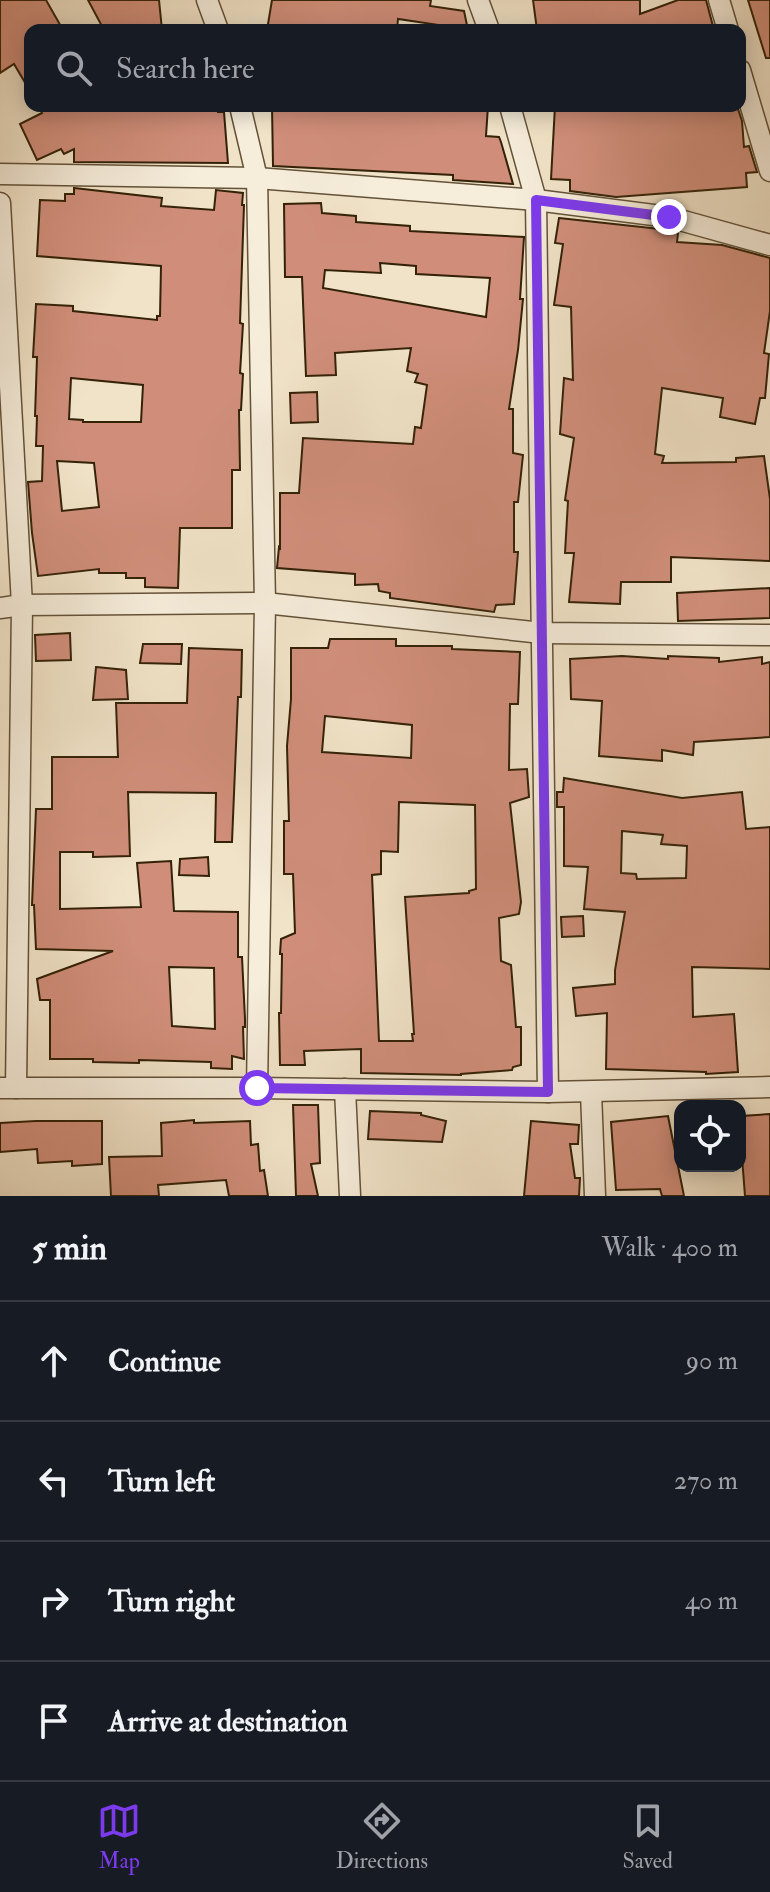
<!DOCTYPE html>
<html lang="en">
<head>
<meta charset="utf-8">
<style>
  :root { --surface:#171b24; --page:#242831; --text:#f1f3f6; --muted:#9ea1a6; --line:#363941; --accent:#7c3aed }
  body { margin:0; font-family:"IM FELL Double Pica",serif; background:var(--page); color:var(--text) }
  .controls { position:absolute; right:24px; bottom:24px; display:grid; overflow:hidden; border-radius:16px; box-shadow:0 4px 20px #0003 }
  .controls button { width:72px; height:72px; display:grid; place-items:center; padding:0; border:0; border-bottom:2px solid var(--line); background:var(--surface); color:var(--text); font:40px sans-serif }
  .stop { position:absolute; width:24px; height:24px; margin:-18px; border:6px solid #7c3aed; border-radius:50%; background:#fff }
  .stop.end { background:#7c3aed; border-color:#fff; box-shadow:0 2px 8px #0008 }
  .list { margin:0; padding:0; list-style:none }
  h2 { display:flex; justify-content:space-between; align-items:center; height:104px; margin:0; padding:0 32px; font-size:34px }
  h2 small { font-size:26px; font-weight:400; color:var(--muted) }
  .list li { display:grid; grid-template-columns:52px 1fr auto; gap:24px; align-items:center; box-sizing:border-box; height:120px; padding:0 32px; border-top:2px solid var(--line) }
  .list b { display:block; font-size:30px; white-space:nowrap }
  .list em { font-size:26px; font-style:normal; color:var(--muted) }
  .icon { flex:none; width:44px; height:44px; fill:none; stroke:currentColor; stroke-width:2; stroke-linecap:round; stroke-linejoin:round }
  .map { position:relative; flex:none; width:770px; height:1196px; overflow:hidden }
  .search { position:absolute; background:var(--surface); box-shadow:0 4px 20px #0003; left:24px; right:24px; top:24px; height:88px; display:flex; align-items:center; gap:20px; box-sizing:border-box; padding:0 28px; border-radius:16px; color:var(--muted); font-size:30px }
  .sheet { height:584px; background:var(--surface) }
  nav { display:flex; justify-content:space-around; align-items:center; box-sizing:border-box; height:112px; border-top:2px solid var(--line); background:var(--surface); font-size:22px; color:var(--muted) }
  nav a { display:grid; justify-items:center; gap:4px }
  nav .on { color:var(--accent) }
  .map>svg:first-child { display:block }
  .building { fill:#d08e7a; stroke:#342208; stroke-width:2; fill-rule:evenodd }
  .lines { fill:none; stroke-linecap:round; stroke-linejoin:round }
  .minor-casing { stroke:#635238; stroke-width:23 }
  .minor { stroke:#f6eddb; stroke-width:20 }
  .route { stroke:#7c3aed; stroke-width:10 }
</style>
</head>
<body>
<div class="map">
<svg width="770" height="1196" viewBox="0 0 770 1196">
  <rect width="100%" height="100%" fill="#f1e3c8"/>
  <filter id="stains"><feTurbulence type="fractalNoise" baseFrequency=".0025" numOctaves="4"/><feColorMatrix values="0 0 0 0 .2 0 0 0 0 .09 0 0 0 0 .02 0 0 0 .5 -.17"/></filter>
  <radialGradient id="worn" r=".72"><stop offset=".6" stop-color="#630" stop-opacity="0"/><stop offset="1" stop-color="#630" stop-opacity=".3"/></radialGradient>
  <g class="building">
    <polygon points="0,0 46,0 63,30 30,30 30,91 14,64 0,73"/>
    <polygon points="88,0 159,0 162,30 104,30"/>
    <polygon points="272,0 431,0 430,6 464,11 468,30 438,30 439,25 398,19 397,30 267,30"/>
    <polygon points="533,0 640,0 640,14 678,0 706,0 714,30 537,30"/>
    <polygon points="748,0 770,0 770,58 766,58"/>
    <polygon points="38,106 218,106 218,112 224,112 228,163 74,162 74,149 64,154 61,149 37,160 20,124 42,113"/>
    <polygon points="272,106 488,106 486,136 499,137 501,142 513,184 453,180 453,175 273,166"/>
    <polygon points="555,106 737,106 742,121 744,147 749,146 757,172 746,173 747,187 616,197 570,191 570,180 551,179"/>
    <path d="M74,188l88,10 -1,8 53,4 2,-20 27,3 -1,12h2l-4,118 3,1 -3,49 3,1 -2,36h-2l1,60h-8v58h-52l-2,60 -33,-1v-9h-19v-5h-27v-4l-61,7 -6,-43 -4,-51 14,-1 1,-35h-7l1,-30h-2l2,-59h-4l3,-53 37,2v5l84,9v-4h3l1,-50 -124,-10 3,-56 25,1v-7h9zM71,378l72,7 -2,37h-58v-2l-14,-1zM57,461l37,2 5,44 -37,4z"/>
    <path d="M321,203l1,10 34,3v6l54,4v5l114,6 -4,62h3l-5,51 -9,59h4v44l10,2 -5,47h-4v50h4l-4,52 -18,1 -2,7 -104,-14v-5l-11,-2 -1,-7 -23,1v-11l-78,-6 2,-21 1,1v-55h19l4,-55 110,6 2,-17 6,1 6,-43 -12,-3 3,-8 -11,-3 4,-23 -76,5 1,22 -30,1 -4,-99h-17l-1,-73zM380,263l36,3v8l74,4 -4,39 -163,-29 2,-18 56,3z"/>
    <polygon points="559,218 669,230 678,233 677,242 722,245 770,258 770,311 764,353 769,354 765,398 760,398 755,424 720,417 723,398 662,388 655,454 664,456 662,463 736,462 736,458 764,456 770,499 770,561 671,557 671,582 621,582 620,604 569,602 574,553 565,553 568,501 565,500 574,438 560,434 564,378 573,380 571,307 554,305 563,244 555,243"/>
    <polygon points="317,392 318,422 291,423 290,393"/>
    <polygon points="770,588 770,618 678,621 677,593"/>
    <polygon points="70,633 71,660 36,661 35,635"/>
    <path d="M330,639h66v7h56v3l68,3 -2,52h-8l-1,66 18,-1 2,28 -19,6 11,99 -2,12 -20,4 2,43 10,4 5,62h5v38l-8,2 -1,3 -51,4v1l-100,-2v-24l-57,2 1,14h-25l-1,-52h2l1,-59h-2l1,-15 14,-6 -2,-59h-9v-53h5l-2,-75 4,-47v-51h37zM325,716l87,9 -1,33 -89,-6zM399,802l76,3 1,84 -7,2v2l-64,4 9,137h-2l1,7h-34l-7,-166 9,-1v-23l17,1z"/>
    <polygon points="143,644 182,644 181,664 140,663"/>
    <path d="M189,648l53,2 -1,47h-3l-6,145h-17l1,-49 -88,-1 2,64 -37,1v-5h-33v57l81,-2 -4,-44 34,-2 3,50 64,1v45h4l3,62v8h-2l1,32 -12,-3v13l-21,-1v-6l-72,-2v3l-46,-1v-3h-43v-59h-10l-3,-21 76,-28 -77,-2 -2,-44h-2l4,-96h16v-52h66l-2,-54h71zM169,967l45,1 1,61 -43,-3z"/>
    <polygon points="622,656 668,659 668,656 719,658 719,662 762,657 762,664 770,662 770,737 694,742 693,755 662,750 662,761 599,756 602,701 571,699 570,659"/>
    <polygon points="96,667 126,670 128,699 93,700"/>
    <path d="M564,778l118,20 60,-6 4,37 24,-2v142l-78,-2 1,50 41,-3 4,58 -32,2v-2l-100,-3 1,-56 -31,3 -3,-28 42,-4v-14l10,-58 -41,-3 4,-42 -24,-1v-59h-7v-15h6zM622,831l41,4 -2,9 26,2 -1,32 -49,1 -1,-5 -15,-1z"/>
    <polygon points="208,857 209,876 179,875 180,859"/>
    <polygon points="583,916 584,936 562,937 561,917"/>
    <polygon points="293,1105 318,1105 320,1163 311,1164 318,1196 296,1196"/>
    <polygon points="370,1111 421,1113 421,1115 446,1121 442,1142 368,1139"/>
    <polygon points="770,1114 770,1196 745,1196 742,1157 745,1157 742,1116"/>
    <polygon points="668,1116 684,1196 662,1196 660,1189 616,1190 611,1122"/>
    <polygon points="194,1120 194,1123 250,1121 251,1145 258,1144 260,1171 264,1170 268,1196 229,1196 226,1180 158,1185 159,1196 111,1196 109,1157 162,1156 161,1123"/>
    <polygon points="36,1121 102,1121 102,1164 72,1166 72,1161 38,1163 37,1149 0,1152 0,1123"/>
    <polygon points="531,1121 579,1125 578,1144 570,1144 575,1178 580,1178 579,1196 524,1196"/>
  </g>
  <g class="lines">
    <g class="minor-casing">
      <g id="minor">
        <polyline points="207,0 218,30"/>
        <polyline points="478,0 489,30"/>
        <polyline points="719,0 728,30"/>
        <polyline points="740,70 770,171"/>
        <polyline points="240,106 257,178 265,603 257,1088"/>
        <polyline points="510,106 536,200 548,1092"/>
        <polyline points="0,174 257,178 536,200 669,217 770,245"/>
        <polyline points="0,203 22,605 16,1088"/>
        <polyline points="0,608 22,605 265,603 542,633 770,635"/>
        <polyline points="0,1088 257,1088 548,1092 770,1087"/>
        <polyline points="345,1089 350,1196"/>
        <polyline points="591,1092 595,1196"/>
      </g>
    </g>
    <use href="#minor" class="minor"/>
  </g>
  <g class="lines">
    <polyline class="route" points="257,1088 548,1092 536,200 669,217"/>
  </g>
  <rect width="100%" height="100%" filter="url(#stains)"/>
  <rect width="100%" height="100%" fill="url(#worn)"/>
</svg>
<div class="controls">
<button><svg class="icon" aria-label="locate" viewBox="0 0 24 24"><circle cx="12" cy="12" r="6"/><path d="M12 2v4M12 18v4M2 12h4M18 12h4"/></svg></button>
</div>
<div class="stop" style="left:257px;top:1088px"></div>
<div class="stop end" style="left:669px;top:217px"></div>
<div class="search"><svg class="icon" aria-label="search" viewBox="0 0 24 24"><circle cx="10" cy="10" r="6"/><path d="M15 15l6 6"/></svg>Search here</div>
</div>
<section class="sheet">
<h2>5 min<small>Walk · 400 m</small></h2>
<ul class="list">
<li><svg class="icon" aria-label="ahead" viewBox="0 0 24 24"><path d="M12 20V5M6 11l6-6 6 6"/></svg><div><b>Continue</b></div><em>90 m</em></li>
<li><svg class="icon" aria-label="left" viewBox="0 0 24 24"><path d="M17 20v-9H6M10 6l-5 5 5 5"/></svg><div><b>Turn left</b></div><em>270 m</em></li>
<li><svg class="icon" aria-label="right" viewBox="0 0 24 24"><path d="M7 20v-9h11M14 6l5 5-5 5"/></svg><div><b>Turn right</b></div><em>40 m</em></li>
<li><svg class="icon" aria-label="arrive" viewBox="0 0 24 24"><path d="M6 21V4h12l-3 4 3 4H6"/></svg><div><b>Arrive at destination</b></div></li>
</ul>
</section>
<nav>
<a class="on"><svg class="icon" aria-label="map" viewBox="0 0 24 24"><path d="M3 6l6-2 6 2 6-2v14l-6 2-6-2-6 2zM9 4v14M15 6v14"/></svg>Map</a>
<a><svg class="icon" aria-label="directions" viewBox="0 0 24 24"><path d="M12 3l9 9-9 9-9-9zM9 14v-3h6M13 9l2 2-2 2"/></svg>Directions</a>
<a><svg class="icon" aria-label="saved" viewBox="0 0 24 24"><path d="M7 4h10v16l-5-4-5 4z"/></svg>Saved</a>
</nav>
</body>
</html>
